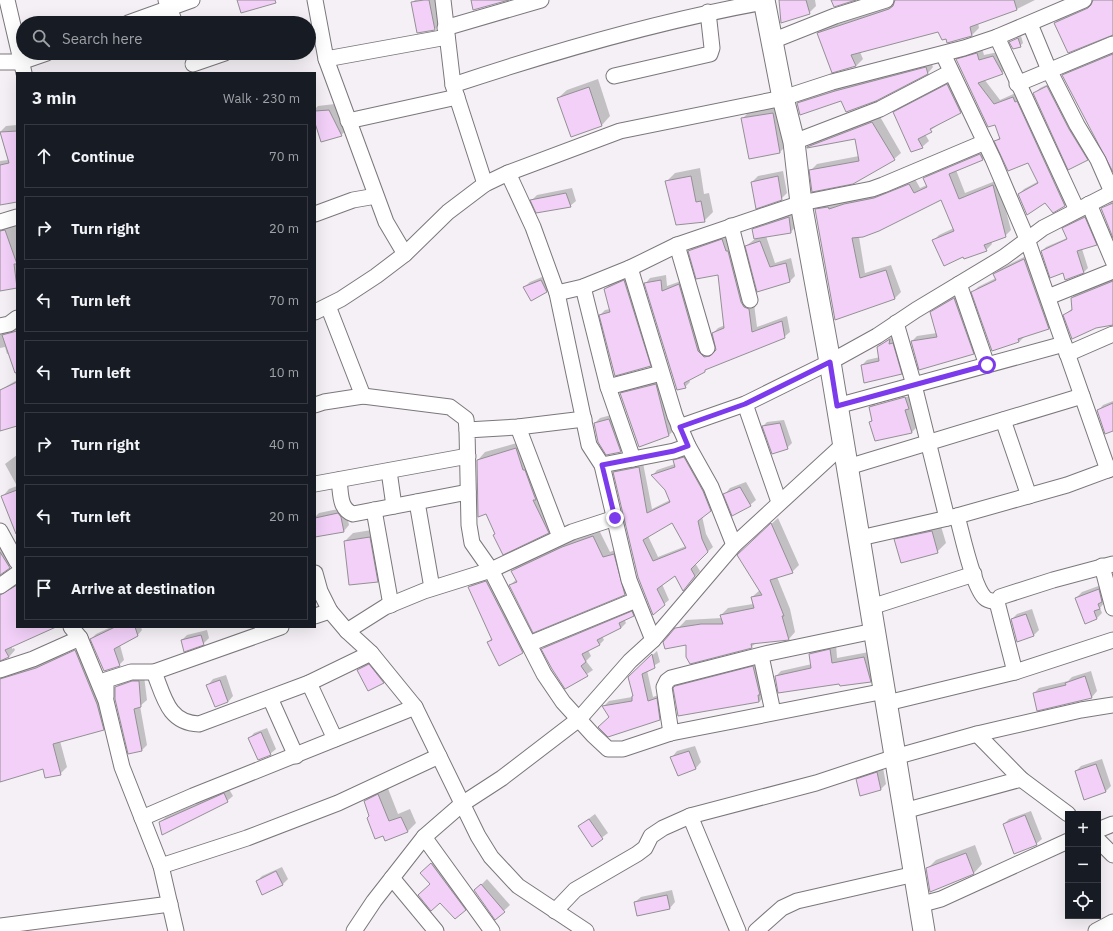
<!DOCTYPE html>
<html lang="en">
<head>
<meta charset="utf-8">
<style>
  :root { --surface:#171b24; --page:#242831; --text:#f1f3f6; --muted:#9ea1a6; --line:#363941 }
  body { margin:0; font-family:"IBM Plex Sans",sans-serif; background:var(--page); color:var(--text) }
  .controls { position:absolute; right:12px; bottom:12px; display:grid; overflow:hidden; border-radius:0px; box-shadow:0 4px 16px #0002 }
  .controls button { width:36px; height:36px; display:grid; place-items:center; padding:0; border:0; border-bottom:1px solid var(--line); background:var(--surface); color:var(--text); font:20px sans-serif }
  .stop { position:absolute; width:12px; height:12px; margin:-9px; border:3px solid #7c3aed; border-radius:50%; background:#fff }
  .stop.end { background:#7c3aed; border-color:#fff; box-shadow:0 1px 4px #0008 }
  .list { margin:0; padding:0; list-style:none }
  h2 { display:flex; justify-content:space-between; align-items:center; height:52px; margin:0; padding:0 16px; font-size:17px }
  h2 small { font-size:13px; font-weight:400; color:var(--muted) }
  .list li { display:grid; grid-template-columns:26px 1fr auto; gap:12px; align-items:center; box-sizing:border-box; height:64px; margin:0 8px 8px; padding:0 8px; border:1px solid var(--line); border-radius:0px }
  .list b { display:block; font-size:15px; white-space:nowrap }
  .list em { font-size:13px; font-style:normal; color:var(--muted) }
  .icon { flex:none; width:22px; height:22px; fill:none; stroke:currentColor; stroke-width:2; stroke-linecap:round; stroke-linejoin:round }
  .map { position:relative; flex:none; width:1113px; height:931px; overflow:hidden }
  .search { position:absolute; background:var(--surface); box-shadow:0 4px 16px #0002; left:16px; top:16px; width:300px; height:44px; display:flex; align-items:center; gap:10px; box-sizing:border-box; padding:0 14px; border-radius:22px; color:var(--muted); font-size:15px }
  .panel { position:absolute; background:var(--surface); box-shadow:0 4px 16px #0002; left:16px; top:72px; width:300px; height:556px; border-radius:0px }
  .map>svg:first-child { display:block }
  .shadow { fill:#0003; fill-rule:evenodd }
  .building { fill:#f2d0f8; stroke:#939094; fill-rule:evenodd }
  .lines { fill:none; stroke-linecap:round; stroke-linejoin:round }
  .street-casing { stroke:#7b777b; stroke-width:17 }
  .secondary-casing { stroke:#7b777b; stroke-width:23 }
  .street { stroke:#fff; stroke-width:15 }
  .secondary { stroke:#fff; stroke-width:21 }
  .route { stroke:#7c3aed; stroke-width:5 }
</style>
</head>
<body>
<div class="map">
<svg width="1113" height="931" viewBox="0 0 1113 931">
  <rect width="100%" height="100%" fill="#f4f0f5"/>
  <g class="shadow">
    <polygon points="415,0 436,0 440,24 435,29 412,3"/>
    <polygon points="780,0 815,0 816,6 809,13"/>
    <polygon points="899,0 1035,0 1017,9 978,23 979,28 972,35 947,42 946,38 938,31 860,52 863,59 856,66 832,72 818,33 825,26"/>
    <polygon points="1095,0 1113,0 1113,31 1055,23 1060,17 1092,4"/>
    <polygon points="1021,36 1023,43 1020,46 1010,42"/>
    <polygon points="982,48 984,55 998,52 1008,67 1002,73 984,79 1000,100 1018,92 1070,200 1065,206 1053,212 1045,202 1019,194 1024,189 1039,181 1029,162 996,141 1000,137 996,124 957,60 962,54"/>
    <polygon points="1113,51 1113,169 1063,75 1068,70"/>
    <polygon points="931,62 933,67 928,73 876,100 842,100 798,103 803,98 841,86"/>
    <polygon points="954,78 967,106 961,112 938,125 925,134 929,141 922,147 894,113 901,106"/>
    <polygon points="598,79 610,116 602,125 571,135 558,98 567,90"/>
    <polygon points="1053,82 1093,154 1087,160 1034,94 1040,88"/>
    <polygon points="335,104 347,130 341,135 315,120 315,109 318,106"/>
    <polygon points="781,105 788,144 780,152 742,119 751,110"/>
    <polygon points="879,115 901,153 894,159 810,171 817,164 859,156 856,138 808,147 815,140"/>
    <polygon points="17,125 17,201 0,200 0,161 8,160 0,132 6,126"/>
    <polygon points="987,148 989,153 983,159 956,170 965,193 998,180 1011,230 1005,236 991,241 992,244 986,250 963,255 933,241 939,235 954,228 942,198 859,237 865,273 891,265 901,292 895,298 835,319 816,210 822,204 834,201 835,204 915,179 920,188 927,185 924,178 930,172"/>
    <polygon points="700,168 704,194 709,193 713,212 704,221 666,182 675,173"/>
    <polygon points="783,171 787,193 781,199 752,182 758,176"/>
    <polygon points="572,188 576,201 570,206 532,200 537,195"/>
    <polygon points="1113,201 1113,235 1102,209"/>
    <polygon points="794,212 796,226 791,232 766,236 775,263 791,258 795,276 790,281 758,291 746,246 755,239 753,230 758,224"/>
    <polygon points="1089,213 1100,241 1096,245 1082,249 1088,268 1084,272 1066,279 1064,272 1042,251 1046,247 1067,238 1063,228 1068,224"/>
    <polygon points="17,223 17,287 0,290 0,230"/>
    <polygon points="727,235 754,304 757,327 787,316 790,332 784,337 709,367 689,379 690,382 685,387 645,284 650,278 666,275 667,286 684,280 710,352 715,352 717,350 713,333 718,328 725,325 719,274 689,251 694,246"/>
    <polygon points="1030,254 1054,323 1049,328 1025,336 1019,342 973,292 978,287 996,278 994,274 1000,269"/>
    <polygon points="547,275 552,286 547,292 524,287 530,282"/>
    <polygon points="629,276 655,361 650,366 600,315 605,310 610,309 605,289 610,284"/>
    <polygon points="1113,278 1113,322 1064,315 1073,308 1072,298 1077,292"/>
    <polygon points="960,293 979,347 973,353 912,341 917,336 937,333 931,312 937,307"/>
    <polygon points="17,327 17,425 0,430 0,390 17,380 11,353 7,354 5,347 0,348 0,328 2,332"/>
    <polygon points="895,334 907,368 901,373 862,365 867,360 880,357 878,347"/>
    <polygon points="663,377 676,428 669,435 621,393 628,386"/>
    <path d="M910,392l4,11 -3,3 6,21 -5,5 -36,8 -6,-18 3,-3 -3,-12 6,-6zM909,395l1,1 -35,10v-2z"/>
    <polygon points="1113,401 1113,430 1098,411 1103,405"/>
    <polygon points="615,414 626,446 621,451 595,423 600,418"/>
    <polygon points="784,420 792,443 787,448 763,426 767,422"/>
    <polygon points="524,441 556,525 548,532 496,534 478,460 485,452"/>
    <path d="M689,453l26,52 -13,11 4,18 7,13 -18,16 5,8 -12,14 -12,-11 -14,10 7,16 -16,13 -39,-141 5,-4 24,-5 9,46 18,-9 -4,-11 -13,-14 4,-5 18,-6 -1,-3 5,-5zM672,522l14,24 -28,11 -10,-21z"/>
    <polygon points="17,455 17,486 5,464"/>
    <polygon points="746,482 756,500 750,505 725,494 730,488"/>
    <polygon points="17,486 17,526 3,496 9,489"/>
    <polygon points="343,508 346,511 349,525 344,531 315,527 315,517 319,513"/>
    <polygon points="778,518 799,565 792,572 777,577 790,609 795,632 789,639 756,643 751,647 664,643 686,620 722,618 721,615 728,608 753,604 752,597 760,590 745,548"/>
    <polygon points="940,523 946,543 937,552 895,540 904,531"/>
    <polygon points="378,529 386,572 377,581 345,541 353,533"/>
    <polygon points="599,530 610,552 620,548 631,588 625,594 510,585 517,579 512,571 518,565 569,541"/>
    <polygon points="0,533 16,560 0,574"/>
    <polygon points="492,576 528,647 523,652 499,665 488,642 492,638 469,587 475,581"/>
    <polygon points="17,583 17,627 47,627 12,645 12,649 14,648 15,650 9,657 0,660 0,585 9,589"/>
    <polygon points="1104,584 1105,602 1100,608 1102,613 1096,619 1076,598 1082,592"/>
    <polygon points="637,607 638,610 633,615 624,619 626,623 621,628 602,636 604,640 599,645 588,650 591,656 586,661 593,670 566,688 542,649 547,644"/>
    <polygon points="1032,609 1039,630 1034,635 1017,641 1012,619 1017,614"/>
    <polygon points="111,627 141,627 142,630 137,636 120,645 124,660 119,665 91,639 96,634"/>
    <polygon points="207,630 209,638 203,644 182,640 187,635"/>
    <polygon points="836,644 837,658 869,652 876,675 870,681 840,682 776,676 781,671 812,664 810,654 816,649"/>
    <polygon points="84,648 110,722 103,729 60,741 67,767 60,774 43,768 0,777 0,668 10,672"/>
    <polygon points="657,651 660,662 647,670 653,697 661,694 664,714 659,719 610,717 604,706 609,701 632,697 634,695 629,677"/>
    <polygon points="374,659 388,676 383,682 358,670 363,665"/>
    <polygon points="759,660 766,695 759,702 675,687 682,680"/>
    <polygon points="1091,671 1097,691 1092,697 1038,710 1034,693 1039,688 1068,681 1072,677"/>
    <polygon points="226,675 233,696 228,702 208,685 213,679"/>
    <polygon points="144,676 147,700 140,706 147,745 142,750 116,687 122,681"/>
    <polygon points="267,728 276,749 270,754 249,739 254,733"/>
    <polygon points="695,746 701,762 696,768 678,775 672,757 677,751"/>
    <polygon points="1102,759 1111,786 1105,792 1076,771 1081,766"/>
    <polygon points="883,768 886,784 881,789 860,794 857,780 862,774"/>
    <polygon points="387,786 398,814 410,809 416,823 407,832 383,835 370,816 365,801 373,793"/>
    <polygon points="229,789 233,796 227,801 160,822 166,817"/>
    <polygon points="1031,811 1042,839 1036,844 1004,824 1009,819"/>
    <polygon points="595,814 608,833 592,845 579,826"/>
    <polygon points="975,845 982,864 974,873 931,890 927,869 936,860"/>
    <polygon points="437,858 470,904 465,909 431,884 427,868"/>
    <polygon points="282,867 288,879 282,885 257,881 262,876"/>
    <polygon points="487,879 510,905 495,919 481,885"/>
    <polygon points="672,890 675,902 670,908 635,902 641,897"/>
  </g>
  <g class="building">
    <polygon points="237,0 275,0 276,3 241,13"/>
    <polygon points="424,0 429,0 435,30 417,33 411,2"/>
    <polygon points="471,0 509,0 473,10"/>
    <polygon points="779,0 806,0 810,14 781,23"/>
    <polygon points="831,0 856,0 834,7"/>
    <polygon points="895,0 1014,0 1017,10 970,27 972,36 961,39 947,43 946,39 942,40 938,32 851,55 856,66 832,73 817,33 889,9 893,6"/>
    <polygon points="1093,0 1113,0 1113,35 1068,53 1054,23 1088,8 1091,5"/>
    <polygon points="1018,38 1021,47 1013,49 1009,42"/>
    <polygon points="977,53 979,60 993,56 1003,74 978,83 994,104 1013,97 1015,102 1017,101 1065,206 1053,213 1045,203 1027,215 1018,194 1038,183 1028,163 1008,171 994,141 1000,139 995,125 988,127 956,59"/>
    <polygon points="1113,54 1113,172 1062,75"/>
    <polygon points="926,67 928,74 876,101 846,112 841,101 800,115 797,103 835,91"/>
    <polygon points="947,84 961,113 930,129 932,132 918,139 923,148 911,152 893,112"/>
    <polygon points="1047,86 1069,129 1088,160 1068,170 1033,93"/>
    <polygon points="589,87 602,126 571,137 557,98"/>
    <polygon points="329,110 342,136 321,142 315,123 315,111"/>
    <polygon points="773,113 780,153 749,159 741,118"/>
    <polygon points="872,122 895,160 853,184 812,192 809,170 859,161 855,139 807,148 807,147"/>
    <polygon points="17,131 17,202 0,205 0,165 9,163 0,132"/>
    <polygon points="980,154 983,160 949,174 959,199 993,185 1006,237 984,245 987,251 964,259 963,257 944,266 932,240 954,231 941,200 879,231 863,237 852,238 860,278 886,270 895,299 835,320 815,209 828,207 829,209 844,204 874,198 909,184 914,193 927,187 923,178"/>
    <polygon points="691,176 696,202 701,201 705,222 676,225 665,181"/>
    <polygon points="778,176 782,200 756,209 751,182"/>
    <polygon points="566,193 571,207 536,213 530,200"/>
    <polygon points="1113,203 1113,238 1101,208"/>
    <polygon points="789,217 791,233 754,239 752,229"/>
    <polygon points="1085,217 1097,245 1077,251 1084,273 1065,280 1063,273 1050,278 1041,251 1067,239 1062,228"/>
    <polygon points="5,230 17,264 14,264 17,288 0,291 0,231"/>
    <polygon points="722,239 726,251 728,251 741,302 744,307 749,309 752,332 782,321 785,338 705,370 705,372 684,383 686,388 677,390 644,283 661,280 662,291 679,284 698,351 704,357 710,356 716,350 712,333 724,328 718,275 696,279 688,251"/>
    <polygon points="760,241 770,267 786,263 790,282 757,292 745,246"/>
    <polygon points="1024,259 1049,329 1018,339 1019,342 992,351 971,292 996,280 993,274"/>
    <polygon points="541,280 547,292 531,301 523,287"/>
    <polygon points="624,280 651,366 615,376 599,315 610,312 604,289"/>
    <polygon points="1113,281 1113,325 1096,328 1072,339 1063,315 1072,310 1071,298"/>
    <polygon points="954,298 974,354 919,370 911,341 937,337 930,312"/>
    <polygon points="17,331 17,372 15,373 2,335"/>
    <polygon points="890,339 889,344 893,343 902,374 864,383 861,365 879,361 877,347"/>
    <polygon points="17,382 17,426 0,431 0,390"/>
    <polygon points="656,384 669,436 639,447 620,393"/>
    <polygon points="905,397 909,409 905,410 912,433 875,441 869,422 872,421 869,407"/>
    <polygon points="1113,403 1113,431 1105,434 1097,410"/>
    <polygon points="609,419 621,452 606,455 598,442 594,423"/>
    <polygon points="780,423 788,449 772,454 762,426"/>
    <polygon points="516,448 523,470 525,470 534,495 536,500 533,500 549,533 503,555 493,535 495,534 486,514 478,517 477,460"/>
    <path d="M684,457l19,34 8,20 -13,10 4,18 6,13 -17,17 4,7 -12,15 -8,-15 -18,13 8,16 -12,10 -15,-38 -25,-105 26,-5 8,46 23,-11 -5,-12 -14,-15 24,-8 -2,-7zM672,523l14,25 -33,13 -10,-21z"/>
    <polygon points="740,487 751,506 732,516 723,494"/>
    <polygon points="17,490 17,534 16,534 1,496"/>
    <polygon points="338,513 341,517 344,532 315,537 315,518"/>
    <polygon points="771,523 793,573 770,580 784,616 782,616 789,640 751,644 752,648 690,664 686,657 686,645 665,649 663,642 675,628 701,624 723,624 720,615 754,608 751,597 762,595 737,555"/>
    <polygon points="932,531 938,553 901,563 894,539"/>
    <polygon points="593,536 603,557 614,554 625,595 533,633 509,585 517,582 511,571 562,547"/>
    <polygon points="370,537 378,582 349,585 344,541"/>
    <polygon points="0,552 10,568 0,575"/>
    <polygon points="486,581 523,653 499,666 487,642 492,640 468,587"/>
    <polygon points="17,585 17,627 56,627 5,650 9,657 0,661 0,595"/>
    <polygon points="1099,589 1102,602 1098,604 1100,609 1094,611 1097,619 1085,624 1075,598"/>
    <polygon points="632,611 634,616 619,623 621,628 597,640 600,645 582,654 586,662 581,666 588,676 565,689 552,669 541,649"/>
    <polygon points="1026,614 1034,636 1017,642 1011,619"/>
    <polygon points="115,627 135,627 138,636 114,649 120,666 104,671 90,639"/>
    <polygon points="201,635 204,645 184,652 181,640"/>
    <polygon points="830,649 832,663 864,657 871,682 840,686 839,684 778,693 775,676 811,668 809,654"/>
    <polygon points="75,650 97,704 104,730 53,744 61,775 45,778 43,769 0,782 0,679 36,668"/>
    <polygon points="652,654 655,668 642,674 648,701 657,698 660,720 608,737 598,727 609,717 602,706 632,701 632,696 633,696 628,677"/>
    <polygon points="369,664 384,683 368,691 357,670"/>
    <polygon points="753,666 760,695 758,695 759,702 678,716 673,688 675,686"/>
    <polygon points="1085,676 1092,698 1037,711 1033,693 1066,685 1065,683"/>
    <polygon points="220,680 228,702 215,707 206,685"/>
    <polygon points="132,681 139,681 141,707 134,709 142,751 128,754 115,699 115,687"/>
    <polygon points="261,732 271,755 258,760 248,738"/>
    <polygon points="689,751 696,769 678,776 670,757"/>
    <polygon points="1096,764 1106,792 1084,800 1075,771"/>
    <polygon points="877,772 881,790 860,796 856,779"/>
    <polygon points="224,793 228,802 162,835 159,822"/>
    <polygon points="378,794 389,821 401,817 408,832 385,841 383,836 375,839 367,818 369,816 364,801"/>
    <polygon points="1025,815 1037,845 1014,854 1003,824"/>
    <polygon points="589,819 603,839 592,847 578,826"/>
    <polygon points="966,853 974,874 930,892 926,868"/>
    <polygon points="431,863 466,910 455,919 440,903 431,911 418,895 430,884 420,873"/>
    <polygon points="276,871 283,885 262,895 256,881"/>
    <polygon points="481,884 505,912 495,920 474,890"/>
    <polygon points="667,895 670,909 637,916 634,902"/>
  </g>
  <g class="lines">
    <g class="street-casing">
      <g id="street">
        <polyline points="7,0 24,73"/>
        <polyline points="166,0 175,23"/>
        <polyline points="315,0 326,59 386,222 405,254"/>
        <polyline points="443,0 453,85 485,184"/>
        <polyline points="128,23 192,0"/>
        <polyline points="1030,24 1049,70 1077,125 1098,160 1112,192"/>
        <polyline points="445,28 541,0"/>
        <polyline points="997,37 1077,210"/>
        <polyline points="772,41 835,16 886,0"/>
        <polyline points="943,54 993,159 1027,239 1108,470"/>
        <polyline points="326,59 447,37"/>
        <polyline points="0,62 21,62 47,53"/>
        <polyline points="193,64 225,53"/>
        <polyline points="614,76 710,54 712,48 708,12"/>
        <polyline points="1017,84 1113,44"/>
        <path d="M453,85c102,-34 206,-64 311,-83"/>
        <polyline points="348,121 457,97"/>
        <polyline points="794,142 880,109 951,72"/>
        <polyline points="508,173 533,227 557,293 589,445 602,465 629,580 653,640"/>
        <polyline points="1089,204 1113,261"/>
        <polyline points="315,214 353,200 376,196"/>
        <polyline points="0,222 17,217"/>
        <polyline points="731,226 750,300"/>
        <polyline points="677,245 707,348"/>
        <polyline points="959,284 987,365"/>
        <polyline points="583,287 608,387 633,459"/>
        <polyline points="557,293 583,287 630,268 677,245 801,203 872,189 883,185 985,142"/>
        <polyline points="1048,297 1113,271"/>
        <polyline points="328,306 363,396"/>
        <polyline points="315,312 341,299 376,276 405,254 448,212 485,184 508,173 620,131 783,98 832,82 964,48 997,37 1084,0"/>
        <polyline points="896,323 914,385 947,518"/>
        <polyline points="0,326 9,324 17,318"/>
        <polyline points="1067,354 1113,334"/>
        <polyline points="608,387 661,373"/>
        <polyline points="745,404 779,502"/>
        <polyline points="315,405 324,402 363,396 450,407 466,419 467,430"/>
        <polyline points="837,406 1064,344"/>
        <polyline points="584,419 518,427 467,430 469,525 472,543 491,570 544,674 563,702 593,735 608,749 623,749 671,733 885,691"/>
        <polyline points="1003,420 1029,496"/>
        <polyline points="518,427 560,537"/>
        <polyline points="679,427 745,404 830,362 877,336 916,310 1004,257 1043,228 1113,192"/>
        <polyline points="688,446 711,487 734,545"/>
        <polyline points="602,465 674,451 688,446 675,416 630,268"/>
        <polyline points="848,467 1082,396"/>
        <polyline points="389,471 394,506"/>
        <path d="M339,480c2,13 0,29 14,34l115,-22"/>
        <polyline points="315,484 468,456"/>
        <polyline points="417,502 432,588"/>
        <polyline points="374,510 391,605"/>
        <path d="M957,516c5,18 16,71 28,82 3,3 8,3 12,4"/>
        <polyline points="0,531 17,562"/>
        <polyline points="860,538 957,516 1067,485 1113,468"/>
        <polyline points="1102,566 1113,608"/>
        <polyline points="315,573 320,591 330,611 347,631 371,653 415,707 478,836 491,857 518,886 586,931"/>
        <polyline points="0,586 17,574"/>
        <polyline points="871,607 974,574"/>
        <polyline points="315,616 330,611"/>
        <polyline points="71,627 80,638 106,701 122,767 161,866 176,931"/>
        <polyline points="347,631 385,607 424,591 491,570 572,532 615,518"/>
        <polyline points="529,644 636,600"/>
        <polyline points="761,656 773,712"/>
        <polyline points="0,670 33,659 80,638"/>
        <path d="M154,672c10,25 14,51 45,52l110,-41 62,-30"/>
        <polyline points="1015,672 997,602 1000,597 1053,580 1113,564"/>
        <polyline points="309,683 335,739"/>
        <polyline points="106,697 106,680 131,672 154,672 281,627"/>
        <polyline points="270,698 296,756"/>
        <polyline points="887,703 1015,672 1113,640"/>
        <polyline points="671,733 664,687 667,681 671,678 769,653 874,631"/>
        <polyline points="977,734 1021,779 1068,814"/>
        <polyline points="904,811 1021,779"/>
        <polyline points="690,816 738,931"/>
        <polyline points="142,818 193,796 415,707"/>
        <polyline points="1098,830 1113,824"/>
        <polyline points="424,837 492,931"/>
        <polyline points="1098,840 1113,855"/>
        <polyline points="161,866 247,838 338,803 439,756"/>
        <polyline points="392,878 436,931"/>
        <polyline points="919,905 941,899 1068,841"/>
        <polyline points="555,911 575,890 637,854 645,848 651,836 663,828 690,816 816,783 895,757 977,734 1081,710 1113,705"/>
        <polyline points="0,926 170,904"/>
        <polyline points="354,931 374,901 424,837 462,804 502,778 579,719 630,661 653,640 734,545 844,444"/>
        <polyline points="756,931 782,908 797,901 915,874"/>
        <polyline points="1096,931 1113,922"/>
      </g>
    </g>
    <g class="secondary-casing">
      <polyline id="secondary" points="764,0 783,98 794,142 801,203 830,362 924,931"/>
    </g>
    <use href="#street" class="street"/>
    <use href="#secondary" class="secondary"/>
  </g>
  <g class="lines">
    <polyline class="route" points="615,518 602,465 674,451 688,446 680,427 745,404 830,362 837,406 987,365"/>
  </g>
</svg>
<div class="controls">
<button>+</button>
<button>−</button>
<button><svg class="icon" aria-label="locate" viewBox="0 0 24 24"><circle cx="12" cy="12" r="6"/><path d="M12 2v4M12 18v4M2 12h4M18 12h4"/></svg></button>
</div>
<div class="stop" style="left:987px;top:365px"></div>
<div class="stop end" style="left:615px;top:518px"></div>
<div class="search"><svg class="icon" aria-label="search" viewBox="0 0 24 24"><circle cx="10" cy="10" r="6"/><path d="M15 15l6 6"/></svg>Search here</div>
<section class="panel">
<h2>3 min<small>Walk · 230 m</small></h2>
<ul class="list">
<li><svg class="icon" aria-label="ahead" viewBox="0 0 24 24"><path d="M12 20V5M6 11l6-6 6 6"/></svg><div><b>Continue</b></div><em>70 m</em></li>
<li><svg class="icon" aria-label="right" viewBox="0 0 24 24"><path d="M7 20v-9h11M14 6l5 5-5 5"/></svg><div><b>Turn right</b></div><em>20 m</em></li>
<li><svg class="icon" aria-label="left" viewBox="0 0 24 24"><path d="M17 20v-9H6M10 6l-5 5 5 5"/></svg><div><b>Turn left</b></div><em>70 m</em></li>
<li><svg class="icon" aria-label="left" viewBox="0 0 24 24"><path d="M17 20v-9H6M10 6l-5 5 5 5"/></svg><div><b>Turn left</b></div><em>10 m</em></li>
<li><svg class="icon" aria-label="right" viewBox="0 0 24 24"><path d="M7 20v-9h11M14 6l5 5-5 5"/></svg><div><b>Turn right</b></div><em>40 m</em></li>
<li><svg class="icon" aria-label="left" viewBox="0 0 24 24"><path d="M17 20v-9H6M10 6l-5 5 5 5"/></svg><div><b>Turn left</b></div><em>20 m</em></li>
<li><svg class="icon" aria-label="arrive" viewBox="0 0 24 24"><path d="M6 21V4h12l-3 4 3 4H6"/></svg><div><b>Arrive at destination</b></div></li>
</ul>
</section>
</div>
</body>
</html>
